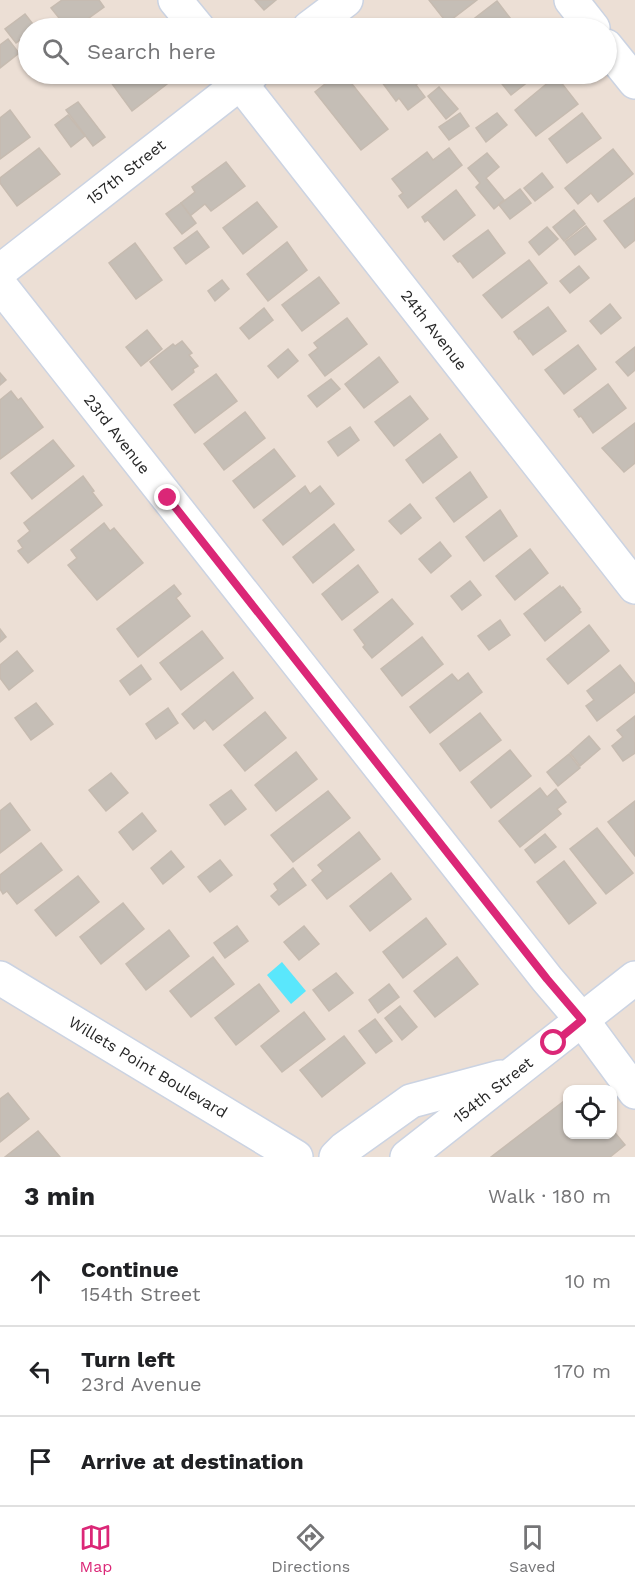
<!DOCTYPE html>
<html lang="en">
<head>
<meta charset="utf-8">
<style>
  :root { --surface:#fff; --page:#f6f6f6; --text:#202124; --muted:#757577; --line:#e0e0e0; --accent:#db2777 }
  body { margin:0; font-family:"Work Sans",sans-serif; background:var(--page); color:var(--text) }
  .controls { position:absolute; right:18px; bottom:18px; display:grid; overflow:hidden; border-radius:12px; box-shadow:0 2px 4px #0004 }
  .controls button { width:54px; height:54px; display:grid; place-items:center; padding:0; border:0; border-bottom:2px solid var(--line); background:var(--surface); color:var(--text); font:30px sans-serif }
  .stop { position:absolute; width:18px; height:18px; margin:-14px; border:4px solid #db2777; border-radius:50%; background:#fff }
  .stop.end { background:#db2777; border-color:#fff; box-shadow:0 2px 6px #0008 }
  .list { margin:0; padding:0; list-style:none }
  h2 { display:flex; justify-content:space-between; align-items:center; height:78px; margin:0; padding:0 24px; font-size:26px }
  h2 small { font-size:20px; font-weight:400; color:var(--muted) }
  .list li { display:grid; grid-template-columns:39px 1fr auto; gap:18px; align-items:center; box-sizing:border-box; height:90px; padding:0 24px; border-top:2px solid var(--line) }
  .list b { display:block; font-size:22px; white-space:nowrap }
  .list p { margin:0; font-size:20px; white-space:nowrap; color:var(--muted) }
  .list em { font-size:20px; font-style:normal; color:var(--muted) }
  .icon { flex:none; width:33px; height:33px; fill:none; stroke:currentColor; stroke-width:2; stroke-linecap:round; stroke-linejoin:round }
  .map { position:relative; flex:none; width:635px; height:1157px; overflow:hidden }
  .search { position:absolute; background:var(--surface); box-shadow:0 2px 4px #0004; left:18px; right:18px; top:18px; height:66px; display:flex; align-items:center; gap:15px; box-sizing:border-box; padding:0 21px; border-radius:33px; color:var(--muted); font-size:22px }
  .sheet { height:348px; background:var(--surface) }
  nav { display:flex; justify-content:space-around; align-items:center; box-sizing:border-box; height:84px; border-top:2px solid var(--line); background:var(--surface); font-size:16px; color:var(--muted) }
  nav a { display:grid; justify-items:center; gap:3px }
  nav .on { color:var(--accent) }
  .map>svg:first-child { display:block }
  .water { fill:#5ae7fc }
  .building { fill:#c5beb6; stroke:#c6bbb0; stroke-width:1.5 }
  .lines { fill:none; stroke-linecap:round; stroke-linejoin:round }
  .minor-casing { stroke:#cbd3e2; stroke-width:36 }
  .minor { stroke:#fff; stroke-width:33 }
  .route { stroke:#db2777; stroke-width:8 }
  .labels { text-anchor:middle; dominant-baseline:central; stroke-width:6; stroke-linejoin:round; paint-order:stroke }
  .street-label { font-size:16px; fill:#272727; stroke:#fff }
</style>
</head>
<body>
<div class="map">
<svg width="635" height="1157" viewBox="0 0 635 1157">
  <rect width="100%" height="100%" fill="#ecdfd5"/>
  <polygon class="water" points="282,962 306,991 291,1004 267,975"/>
  <g class="building">
    <polygon points="62,0 99,0 104,7 75,28 67,28 51,8"/>
    <polygon points="255,0 276,0 264,10"/>
    <polygon points="429,0 477,0 447,23"/>
    <polygon points="497,1 517,27 514,28 462,28"/>
    <polygon points="25,14 36,28 28,28 28,34 16,43 5,29"/>
    <polygon points="116,21 122,28 105,28"/>
    <polygon points="8,39 19,53 0,68 0,45"/>
    <polygon points="38,74 53,74 44,81"/>
    <polygon points="120,74 165,74 171,81 132,111 110,81"/>
    <polygon points="338,74 344,74 388,129 361,150 315,92"/>
    <polygon points="376,74 430,74 416,85 425,97 408,110 399,98 396,101"/>
    <polygon points="494,74 538,74 511,95"/>
    <polygon points="556,76 578,104 536,136 515,110"/>
    <polygon points="439,87 458,109 446,119 428,96"/>
    <polygon points="78,102 105,137 93,146 66,110"/>
    <polygon points="10,110 30,137 0,159 0,118"/>
    <polygon points="460,113 469,126 449,140 439,127"/>
    <polygon points="497,113 507,125 486,142 476,128"/>
    <polygon points="582,113 601,138 567,163 549,139"/>
    <polygon points="68,115 85,136 71,147 55,125"/>
    <polygon points="39,148 60,174 17,206 0,183 0,178"/>
    <polygon points="449,148 462,165 408,208 399,196 403,193 392,179 427,152 433,160"/>
    <polygon points="613,149 633,174 598,202 591,193 578,204 565,188"/>
    <polygon points="487,153 499,167 486,178 504,200 494,209 476,187 480,183 468,168"/>
    <polygon points="226,162 245,186 211,211 205,204 190,216 181,203 195,192 192,187"/>
    <polygon points="542,173 553,187 535,201 524,188"/>
    <polygon points="520,189 531,203 510,219 499,205"/>
    <polygon points="456,190 475,215 444,240 428,220 425,222 422,217"/>
    <polygon points="635,198 635,240 625,248 604,221"/>
    <polygon points="257,202 277,227 243,254 223,228"/>
    <polygon points="181,203 196,223 182,234 166,214"/>
    <polygon points="574,210 585,224 564,241 553,227"/>
    <polygon points="586,226 596,239 575,255 565,242"/>
    <polygon points="547,227 558,239 539,255 529,242"/>
    <polygon points="488,230 505,253 473,278 460,261 458,262 453,256"/>
    <polygon points="197,231 209,247 186,264 174,248"/>
    <polygon points="287,242 307,270 268,301 247,274"/>
    <polygon points="135,243 162,280 136,299 109,263"/>
    <polygon points="529,260 547,283 502,318 483,295"/>
    <polygon points="579,266 589,278 570,293 560,281"/>
    <polygon points="319,277 339,303 302,331 282,305"/>
    <polygon points="222,280 229,289 215,301 208,291"/>
    <polygon points="610,304 621,318 601,334 590,321"/>
    <polygon points="548,307 566,331 533,355 520,338 519,339 514,332"/>
    <polygon points="264,308 273,320 249,339 240,328"/>
    <polygon points="347,318 367,344 325,376 309,355 318,348 314,343"/>
    <polygon points="147,330 162,349 141,366 126,347"/>
    <polygon points="182,341 192,353 189,355 198,366 193,369 194,372 172,390 150,362 173,344 175,346"/>
    <polygon points="578,345 596,369 564,394 545,370"/>
    <polygon points="635,347 635,370 628,376 616,362"/>
    <polygon points="288,349 298,361 278,378 268,366"/>
    <polygon points="379,357 398,382 364,408 345,384"/>
    <polygon points="0,373 6,380 0,385"/>
    <polygon points="216,374 237,401 195,433 174,405"/>
    <polygon points="331,379 340,389 317,407 308,396"/>
    <polygon points="608,384 626,408 593,433 581,416 579,417 574,410"/>
    <polygon points="11,391 18,400 21,398 43,427 0,459 0,400"/>
    <polygon points="410,396 428,419 394,446 375,422"/>
    <polygon points="245,412 265,438 224,470 204,444"/>
    <polygon points="635,423 635,463 624,472 602,448"/>
    <polygon points="350,427 359,440 338,456 328,442"/>
    <polygon points="440,434 457,457 423,483 406,460"/>
    <polygon points="53,440 74,466 32,499 11,473"/>
    <polygon points="274,449 295,476 254,508 233,481"/>
    <polygon points="470,472 487,497 454,522 436,498"/>
    <polygon points="83,476 94,491 92,492 102,505 28,563 18,551 23,548 18,541 30,531 24,523"/>
    <polygon points="305,486 310,494 320,486 334,504 283,545 263,520"/>
    <polygon points="410,504 421,518 401,534 389,521"/>
    <polygon points="500,510 517,536 484,561 466,537"/>
    <polygon points="104,523 110,531 114,528 143,563 97,600 68,565 77,558 71,550"/>
    <polygon points="334,524 354,550 313,583 293,557"/>
    <polygon points="440,542 451,556 431,573 419,559"/>
    <polygon points="530,549 548,573 515,600 496,576"/>
    <polygon points="358,565 378,592 342,620 322,594"/>
    <polygon points="470,581 481,595 462,610 451,596"/>
    <polygon points="174,585 181,594 176,598 190,616 138,657 117,629"/>
    <polygon points="560,586 561,588 563,587 580,609 579,610 581,612 545,641 524,614"/>
    <polygon points="392,599 413,624 372,658 363,647 365,645 354,630"/>
    <polygon points="500,620 510,635 489,650 478,636"/>
    <polygon points="589,625 609,651 568,684 547,659"/>
    <polygon points="0,629 6,637 0,642"/>
    <polygon points="202,631 223,658 181,690 160,663"/>
    <polygon points="422,637 443,664 402,696 381,669"/>
    <polygon points="17,651 33,671 9,690 0,678 0,665"/>
    <polygon points="141,665 151,679 130,695 120,681"/>
    <polygon points="620,665 635,684 635,692 597,721 586,706 594,700 587,691"/>
    <polygon points="233,672 253,698 213,730 205,720 194,729 182,714"/>
    <polygon points="468,673 482,692 430,733 410,707 452,674 458,681"/>
    <polygon points="36,703 53,724 31,740 15,718"/>
    <polygon points="168,708 178,723 156,739 146,724"/>
    <polygon points="265,712 286,738 245,771 224,745"/>
    <polygon points="480,713 501,740 460,771 440,744"/>
    <polygon points="635,716 635,753 623,761 612,746 623,737 617,730"/>
    <polygon points="589,736 600,749 580,766 570,753"/>
    <polygon points="510,750 531,776 491,808 471,782"/>
    <polygon points="296,752 317,779 276,811 255,785"/>
    <polygon points="569,754 580,768 558,786 547,772"/>
    <polygon points="111,773 128,793 106,811 89,790"/>
    <polygon points="540,788 547,797 556,789 566,802 557,809 561,814 520,847 499,821"/>
    <polygon points="231,790 246,809 225,825 210,805"/>
    <polygon points="328,791 350,818 293,862 271,835"/>
    <polygon points="635,801 635,856 608,822"/>
    <polygon points="10,803 30,830 0,853 0,811"/>
    <polygon points="142,813 156,831 133,850 119,832"/>
    <polygon points="597,828 633,873 606,894 570,849"/>
    <polygon points="359,832 380,859 327,899 312,880 323,871 318,865"/>
    <polygon points="545,834 556,847 535,863 525,850"/>
    <polygon points="41,843 62,870 17,904 7,891 3,894 0,889 0,875"/>
    <polygon points="171,851 184,867 163,884 151,868"/>
    <polygon points="220,860 232,875 210,892 198,877"/>
    <polygon points="564,861 596,903 569,924 537,882"/>
    <polygon points="293,868 306,885 279,905 271,896 278,890 274,884"/>
    <polygon points="391,873 411,899 370,931 350,906"/>
    <polygon points="78,876 99,902 56,936 35,910"/>
    <polygon points="123,903 144,929 101,964 80,937"/>
    <polygon points="426,918 446,944 403,978 383,952"/>
    <polygon points="237,926 248,941 225,958 214,943"/>
    <polygon points="304,926 319,944 299,960 284,942"/>
    <polygon points="169,930 189,956 146,990 126,964"/>
    <polygon points="213,957 234,984 191,1017 170,991"/>
    <polygon points="457,957 478,984 435,1017 414,991"/>
    <polygon points="336,973 353,993 329,1011 313,990"/>
    <polygon points="259,984 279,1011 236,1045 215,1018"/>
    <polygon points="389,984 399,997 378,1013 369,1000"/>
    <polygon points="400,1006 417,1027 402,1040 385,1018"/>
    <polygon points="304,1012 325,1039 282,1072 261,1046"/>
    <polygon points="375,1019 392,1041 376,1053 359,1031"/>
    <polygon points="344,1036 365,1063 322,1097 300,1070"/>
    <polygon points="8,1093 29,1119 0,1142 0,1099"/>
    <polygon points="568,1098 568,1134 612,1134 612,1129 625,1145 610,1157 491,1157"/>
    <polygon points="38,1131 60,1157 5,1157"/>
  </g>
  <g class="lines">
    <g class="minor-casing">
      <g id="minor">
        <polyline points="175,0 198,28"/>
        <polyline points="571,0 593,28"/>
        <polyline points="309,28 346,0"/>
        <polyline points="606,46 635,82"/>
        <polyline points="233,74 635,587"/>
        <polyline points="0,271 252,74"/>
        <polyline points="0,285 547,979 582,1020 635,1092"/>
        <polyline points="0,978 296,1157"/>
        <polyline points="336,1157 344,1149 411,1101 501,1077"/>
        <polyline points="407,1157 635,978"/>
      </g>
    </g>
    <use href="#minor" class="minor"/>
  </g>
  <g class="lines">
    <polyline class="route" points="168,498 547,979 582,1020 554,1043"/>
  </g>
  <g class="labels">
    <g class="street-label">
      <text transform="translate(126 172) rotate(-38)">157th Street</text>
      <text transform="translate(434 330) rotate(52)">24th Avenue</text>
      <text transform="translate(117 434) rotate(52)">23rd Avenue</text>
      <text transform="translate(148 1067) rotate(31)">Willets Point Boulevard</text>
      <text transform="translate(493 1090) rotate(-38)">154th Street</text>
    </g>
  </g>
</svg>
<div class="controls">
<button><svg class="icon" aria-label="locate" viewBox="0 0 24 24"><circle cx="12" cy="12" r="6"/><path d="M12 2v4M12 18v4M2 12h4M18 12h4"/></svg></button>
</div>
<div class="stop" style="left:554px;top:1043px"></div>
<div class="stop end" style="left:168px;top:498px"></div>
<div class="search"><svg class="icon" aria-label="search" viewBox="0 0 24 24"><circle cx="10" cy="10" r="6"/><path d="M15 15l6 6"/></svg>Search here</div>
</div>
<section class="sheet">
<h2>3 min<small>Walk · 180 m</small></h2>
<ul class="list">
<li><svg class="icon" aria-label="ahead" viewBox="0 0 24 24"><path d="M12 20V5M6 11l6-6 6 6"/></svg><div><b>Continue</b><p>154th Street</p></div><em>10 m</em></li>
<li><svg class="icon" aria-label="left" viewBox="0 0 24 24"><path d="M17 20v-9H6M10 6l-5 5 5 5"/></svg><div><b>Turn left</b><p>23rd Avenue</p></div><em>170 m</em></li>
<li><svg class="icon" aria-label="arrive" viewBox="0 0 24 24"><path d="M6 21V4h12l-3 4 3 4H6"/></svg><div><b>Arrive at destination</b></div></li>
</ul>
</section>
<nav>
<a class="on"><svg class="icon" aria-label="map" viewBox="0 0 24 24"><path d="M3 6l6-2 6 2 6-2v14l-6 2-6-2-6 2zM9 4v14M15 6v14"/></svg>Map</a>
<a><svg class="icon" aria-label="directions" viewBox="0 0 24 24"><path d="M12 3l9 9-9 9-9-9zM9 14v-3h6M13 9l2 2-2 2"/></svg>Directions</a>
<a><svg class="icon" aria-label="saved" viewBox="0 0 24 24"><path d="M7 4h10v16l-5-4-5 4z"/></svg>Saved</a>
</nav>
</body>
</html>
